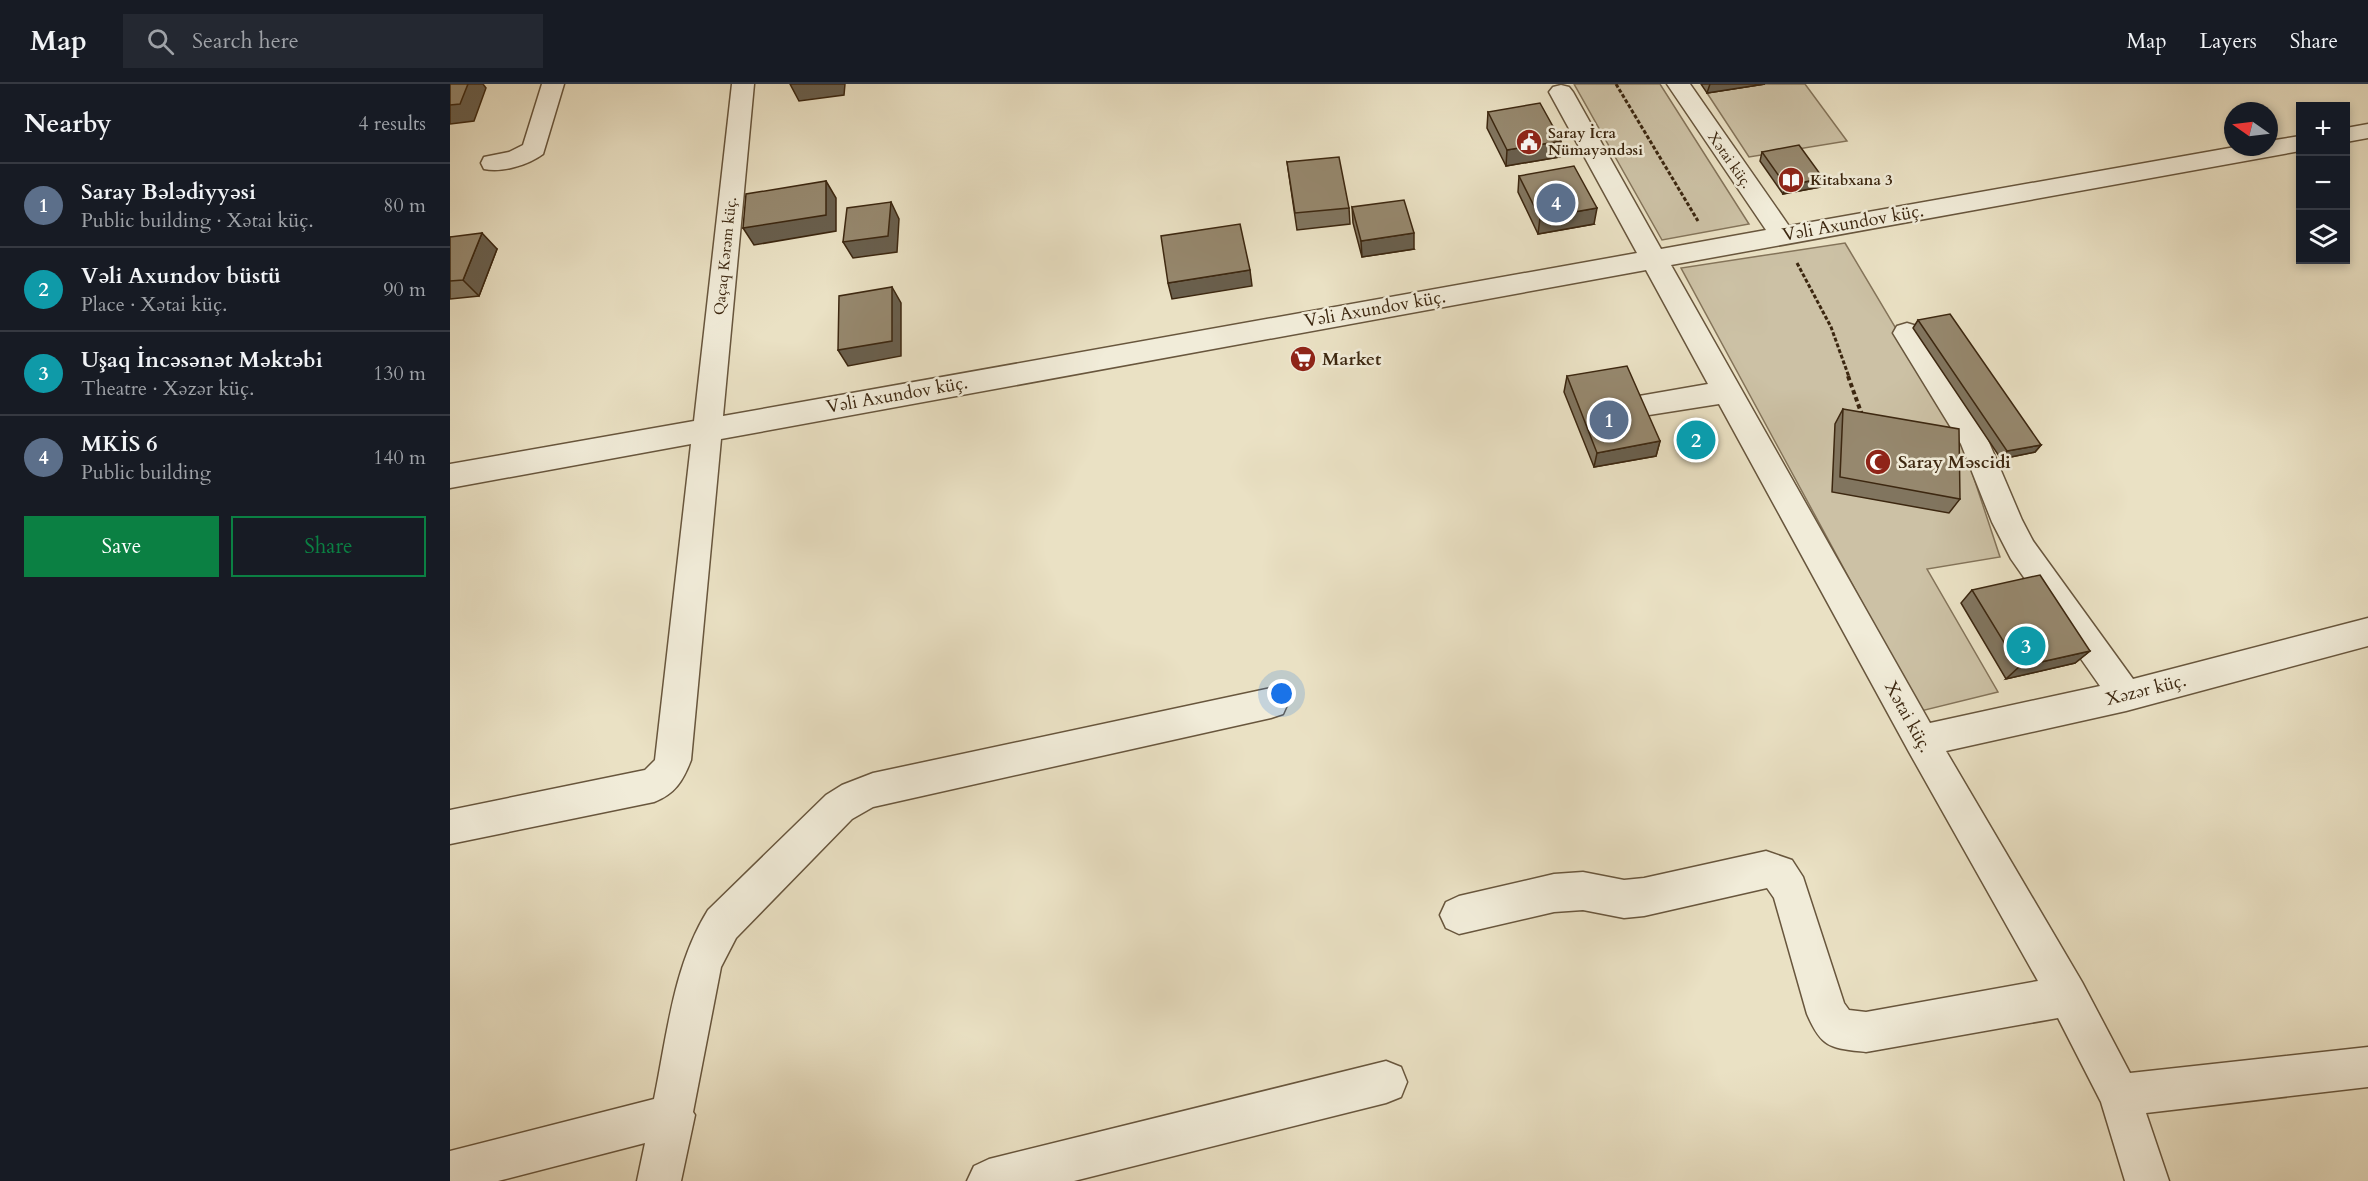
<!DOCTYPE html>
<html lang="en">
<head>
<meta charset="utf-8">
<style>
  :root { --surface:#171b24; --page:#242831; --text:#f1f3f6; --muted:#9ea1a6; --line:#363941; --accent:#0b8043 }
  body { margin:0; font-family:Cardo,serif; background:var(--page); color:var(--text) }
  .controls { position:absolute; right:18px; top:18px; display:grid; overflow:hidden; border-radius:0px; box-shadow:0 3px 9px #0003 }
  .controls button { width:54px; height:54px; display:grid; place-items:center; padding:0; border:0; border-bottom:2px solid var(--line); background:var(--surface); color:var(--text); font:30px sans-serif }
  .compass { position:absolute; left:1774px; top:18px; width:54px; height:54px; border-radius:50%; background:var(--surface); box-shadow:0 3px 9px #0003; rotate:284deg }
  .you { position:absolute; left:832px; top:610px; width:21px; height:21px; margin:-15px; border:4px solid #fff; border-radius:50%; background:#1a73e8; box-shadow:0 0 0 9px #1a73e833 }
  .badge { display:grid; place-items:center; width:39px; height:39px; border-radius:50%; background:var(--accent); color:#fff; font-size:20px; font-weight:700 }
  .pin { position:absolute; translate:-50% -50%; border:3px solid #fff; box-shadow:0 2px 6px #0006 }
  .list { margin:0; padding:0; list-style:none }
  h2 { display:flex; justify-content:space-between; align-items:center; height:78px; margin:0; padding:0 24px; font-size:26px }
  h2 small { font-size:20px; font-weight:400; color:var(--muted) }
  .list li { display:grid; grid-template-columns:39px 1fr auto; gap:18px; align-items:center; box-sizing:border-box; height:84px; padding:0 24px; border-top:2px solid var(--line) }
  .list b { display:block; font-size:22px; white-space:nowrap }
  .list p { margin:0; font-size:20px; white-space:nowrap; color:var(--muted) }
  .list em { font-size:20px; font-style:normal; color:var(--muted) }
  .actions { display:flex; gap:12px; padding:18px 24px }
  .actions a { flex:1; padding:14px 0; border:2px solid var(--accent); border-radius:0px; text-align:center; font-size:21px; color:var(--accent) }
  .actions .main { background:var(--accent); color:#fff }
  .icon { flex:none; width:33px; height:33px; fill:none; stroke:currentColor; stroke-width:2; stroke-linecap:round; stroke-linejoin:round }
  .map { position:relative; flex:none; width:1918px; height:1097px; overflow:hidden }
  header { display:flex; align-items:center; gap:36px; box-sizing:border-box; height:84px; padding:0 30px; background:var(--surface); border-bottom:2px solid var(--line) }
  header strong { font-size:28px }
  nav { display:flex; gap:33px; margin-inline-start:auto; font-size:21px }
  .search { width:420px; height:54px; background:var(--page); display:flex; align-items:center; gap:15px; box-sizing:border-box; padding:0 21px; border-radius:0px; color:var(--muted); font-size:22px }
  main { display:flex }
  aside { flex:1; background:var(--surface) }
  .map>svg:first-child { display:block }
  .green { fill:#ccc1a5; stroke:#84745a; stroke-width:1.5 }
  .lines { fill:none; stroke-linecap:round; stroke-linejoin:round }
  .minor-casing { stroke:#68563d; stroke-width:3 }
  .path-far1 { stroke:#3c2710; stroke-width:3; stroke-dasharray:4 2; stroke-linecap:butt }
  .path { stroke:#3c2710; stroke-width:4; stroke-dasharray:4.5 3; stroke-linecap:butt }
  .minor { fill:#f1ecd9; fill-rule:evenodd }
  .wall { fill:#81755f; stroke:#3c2710; stroke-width:1.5 }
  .shaded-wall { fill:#695f4d; stroke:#3c2710; stroke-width:1.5 }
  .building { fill:#96886e; stroke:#3c2710; stroke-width:1.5 }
  .labels { text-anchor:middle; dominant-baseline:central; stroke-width:5; stroke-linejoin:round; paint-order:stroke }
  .far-poi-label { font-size:15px; font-weight:bold; fill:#3c2710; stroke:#f1ecd9; text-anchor:start }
  .far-street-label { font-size:15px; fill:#3c2710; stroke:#f1ecd9 }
  .street-label { font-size:18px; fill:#3c2710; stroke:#f1ecd9 }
  .poi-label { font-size:18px; font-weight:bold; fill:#3c2710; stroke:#f1ecd9; text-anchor:start }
</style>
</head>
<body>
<header>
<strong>Map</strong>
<div class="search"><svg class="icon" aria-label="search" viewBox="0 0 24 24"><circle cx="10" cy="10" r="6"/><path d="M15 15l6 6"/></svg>Search here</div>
<nav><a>Map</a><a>Layers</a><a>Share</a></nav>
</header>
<main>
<aside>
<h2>Nearby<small>4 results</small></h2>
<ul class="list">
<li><span class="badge" style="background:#5c6f8a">1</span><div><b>Saray Bələdiyyəsi</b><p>Public building · Xətai küç.</p></div><em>80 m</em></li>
<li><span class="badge" style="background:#0f9aa8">2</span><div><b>Vəli Axundov büstü</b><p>Place · Xətai küç.</p></div><em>90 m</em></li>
<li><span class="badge" style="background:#0f9aa8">3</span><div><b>Uşaq İncəsənət Məktəbi</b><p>Theatre · Xəzər küç.</p></div><em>130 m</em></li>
<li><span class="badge" style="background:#5c6f8a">4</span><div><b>MKİS 6</b><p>Public building</p></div><em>140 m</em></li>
</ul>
<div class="actions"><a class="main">Save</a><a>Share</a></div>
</aside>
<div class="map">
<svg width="1918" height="1097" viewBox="0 0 1918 1097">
  <rect width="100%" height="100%" fill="#eae1c4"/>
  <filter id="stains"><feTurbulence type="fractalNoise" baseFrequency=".00333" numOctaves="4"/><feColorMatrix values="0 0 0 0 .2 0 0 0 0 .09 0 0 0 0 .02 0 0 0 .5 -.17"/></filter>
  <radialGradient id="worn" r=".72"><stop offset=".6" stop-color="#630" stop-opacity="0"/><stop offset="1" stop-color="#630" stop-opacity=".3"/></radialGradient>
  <g class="green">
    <polygon points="1124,0 1210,0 1299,140 1212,156"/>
    <polygon points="1315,0 1355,0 1397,57 1299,73 1257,9"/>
    <polygon points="1395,159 1510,352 1550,473 1477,485 1548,608 1471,627 1231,184"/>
  </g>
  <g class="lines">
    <g class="minor-casing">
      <g id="minor">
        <path d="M92,0h22l-21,70c-15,11 -41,19 -59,15l-3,-6 3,-6 25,-5 14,-7z"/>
        <path d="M282,0h22l-31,332 914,-163 -88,-161 4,-5 8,-2 8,2 4,5 88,157 105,-19 -99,-146h23l99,142 446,-79h34v-6l31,-5v15l-629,114 259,458 170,-37 -89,-127 -19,-37 -31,-78 -68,-111 4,-7 10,-3 10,3 68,107 37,87 11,21 100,138 235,-61v28l-242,65 -180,40 136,231 48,91 238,-26v40l-222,26 23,68h-44l-24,-79 -43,-84 -192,34c-35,-4 -44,-3 -59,-38l-33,-116 -7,-10 -123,28 -20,2 -41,-8 -29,2 -95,22 -13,-6 -6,-13 6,-13 13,-6 95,-22 29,-2 41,8 20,-2 122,-27 26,9 11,17 41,126 5,7 17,2 172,-31 -129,-229 -190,-348 -70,11 -10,-3 -4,-8 4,-8 69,-12 -62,-114 -925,169 -30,321c-8,21 -16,34 -37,42l-204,42v-34l195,-40 10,-10 36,-316 -241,44v-24l244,-43z"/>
        <polygon points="1918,40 1918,54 1896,58 1896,44"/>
        <path d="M821,604l12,4 5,11 -5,11 -12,4 -398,89 -21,12 -116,119 -15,29 -28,145 2,3 -14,66h-44l8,-38 -147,38h-48v-30l204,-52c13,-63 19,-133 54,-189l118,-115 16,-10 31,-12z"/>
        <polygon points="936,977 951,983 957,998 951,1013 936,1019 624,1097 517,1097 524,1082 539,1075"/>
      </g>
    </g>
    <g class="path-far1">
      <polyline points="1166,0 1248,137"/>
      <polyline points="1347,179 1381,243 1399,293"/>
    </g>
    <polyline class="path" points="1398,292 1412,331"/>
    <use href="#minor" class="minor"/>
  </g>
  <g class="wall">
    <polygon points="1251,0 1315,0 1257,9"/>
    <polygon points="1038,28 1109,73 1056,82 1037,44"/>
    <polygon points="1312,68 1373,94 1370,103 1333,110 1310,77"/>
    <polygon points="837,78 899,124 900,140 847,146"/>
    <polygon points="1069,92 1144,140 1088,150 1068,108"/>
    <polygon points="902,123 964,165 912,173 903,139"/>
    <polygon points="0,153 47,165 29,212 0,215"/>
    <polygon points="1468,236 1591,361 1585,368 1551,375 1463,244"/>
    <polygon points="1117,292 1210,357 1206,372 1144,383 1114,308"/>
    <polygon points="1393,325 1510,415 1499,429 1382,408 1385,340"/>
    <polygon points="1522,506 1640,567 1625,579 1556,595 1511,519"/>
  </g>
  <g class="shaded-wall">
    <polygon points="18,0 33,0 36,4 24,37 0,40 0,21"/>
    <polygon points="340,0 395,0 394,11 349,17"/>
    <polygon points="1260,0 1315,0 1257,9"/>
    <polygon points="1111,57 1109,73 1056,82 1057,66"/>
    <polygon points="1373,94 1370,103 1333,110 1336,102"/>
    <polygon points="376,97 386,114 386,147 304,161 293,144"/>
    <polygon points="441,118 449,135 447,168 403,174 393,158"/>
    <polygon points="1147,124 1144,140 1088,150 1090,134"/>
    <polygon points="32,149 47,165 29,212 13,196"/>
    <polygon points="964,149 964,165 912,173 911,157"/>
    <polygon points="800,186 802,202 722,215 718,199"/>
    <polygon points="442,203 451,219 451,272 398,282 388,266"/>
    <polygon points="1210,357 1206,372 1144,383 1147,369"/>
    <polygon points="1591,361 1585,368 1551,375 1557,367"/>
    <polygon points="1640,567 1625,579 1556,595 1569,583"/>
  </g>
  <g class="building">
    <polygon points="0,0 18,0 10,20 0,21"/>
    <polygon points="1090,19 1111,57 1057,66 1038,28"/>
    <polygon points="1349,61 1373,94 1336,102 1312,68"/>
    <polygon points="889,73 899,124 845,129 837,78"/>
    <polygon points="1124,82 1147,124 1090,134 1069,92"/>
    <polygon points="376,97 376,131 293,144 296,110"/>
    <polygon points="954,116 964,149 911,157 902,123"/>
    <polygon points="441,118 438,152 393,158 397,124"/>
    <polygon points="790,140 800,186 718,199 711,152"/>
    <polygon points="32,149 13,196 0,197 0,153"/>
    <polygon points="442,203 442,257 388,266 389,212"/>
    <polygon points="1500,230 1591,361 1557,367 1468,236"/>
    <polygon points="1177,282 1210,357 1147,369 1117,292"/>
    <polygon points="1393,325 1509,345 1510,415 1390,393"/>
    <polygon points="1590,491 1640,567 1569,583 1522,506"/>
  </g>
  <defs>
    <g id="civic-disc" transform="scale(1.35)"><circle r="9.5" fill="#8f2418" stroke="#f1ecd9"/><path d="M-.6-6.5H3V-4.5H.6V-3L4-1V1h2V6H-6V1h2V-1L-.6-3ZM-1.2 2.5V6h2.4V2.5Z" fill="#fff"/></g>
    <g id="library-disc" transform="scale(1.35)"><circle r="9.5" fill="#8f2418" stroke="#f1ecd9"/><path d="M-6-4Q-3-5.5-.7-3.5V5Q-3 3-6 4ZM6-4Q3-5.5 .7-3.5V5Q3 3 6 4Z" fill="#fff"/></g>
    <g id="supermarket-disc" transform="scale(1.35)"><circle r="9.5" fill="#8f2418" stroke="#f1ecd9"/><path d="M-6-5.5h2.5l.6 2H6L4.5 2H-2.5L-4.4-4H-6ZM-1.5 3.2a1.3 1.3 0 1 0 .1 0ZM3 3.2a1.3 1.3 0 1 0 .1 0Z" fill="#fff"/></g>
    <g id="mosque-disc" transform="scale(1.35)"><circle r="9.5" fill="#8f2418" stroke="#f1ecd9"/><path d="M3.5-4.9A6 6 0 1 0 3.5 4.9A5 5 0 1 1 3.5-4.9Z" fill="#fff"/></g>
  </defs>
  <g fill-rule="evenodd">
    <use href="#civic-disc" x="1079" y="58"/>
    <use href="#library-disc" x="1341" y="96"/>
    <use href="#supermarket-disc" x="853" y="275"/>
    <use href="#mosque-disc" x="1428" y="378"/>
  </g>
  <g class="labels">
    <g class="far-poi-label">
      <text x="1098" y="49">Saray İcra<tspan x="1098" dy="17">Nümayəndəsi</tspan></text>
      <text x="1360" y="96">Kitabxana 3</text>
    </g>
    <g class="far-street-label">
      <text transform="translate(1280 76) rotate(55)">Xətai küç.</text>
      <text transform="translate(275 172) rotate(-84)">Qaçaq Kərəm küç.</text>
    </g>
    <g class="street-label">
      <text transform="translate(1403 139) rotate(-10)">Vəli Axundov küç.</text>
      <text transform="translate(925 225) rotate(-10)">Vəli Axundov küç.</text>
      <text transform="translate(447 311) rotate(-10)">Vəli Axundov küç.</text>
      <text transform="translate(1696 606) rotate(-14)">Xəzər küç.</text>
      <text transform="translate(1458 633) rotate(61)">Xətai küç.</text>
    </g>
    <g class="poi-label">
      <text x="872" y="275">Market</text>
      <text x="1448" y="378">Saray Məscidi</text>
    </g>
  </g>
  <rect width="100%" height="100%" filter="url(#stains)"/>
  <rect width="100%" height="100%" fill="url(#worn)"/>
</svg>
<div class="controls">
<button>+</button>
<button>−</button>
<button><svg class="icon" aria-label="layers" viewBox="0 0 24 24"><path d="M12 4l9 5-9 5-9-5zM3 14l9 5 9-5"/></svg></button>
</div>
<svg class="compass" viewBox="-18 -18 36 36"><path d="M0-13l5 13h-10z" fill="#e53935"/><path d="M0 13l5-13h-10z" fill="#9ea1a6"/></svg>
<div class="you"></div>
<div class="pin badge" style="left:1159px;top:336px;background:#5c6f8a">1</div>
<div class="pin badge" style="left:1246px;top:356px;background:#0f9aa8">2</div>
<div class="pin badge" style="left:1576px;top:562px;background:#0f9aa8">3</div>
<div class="pin badge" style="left:1106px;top:119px;background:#5c6f8a">4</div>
</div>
</main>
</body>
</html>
